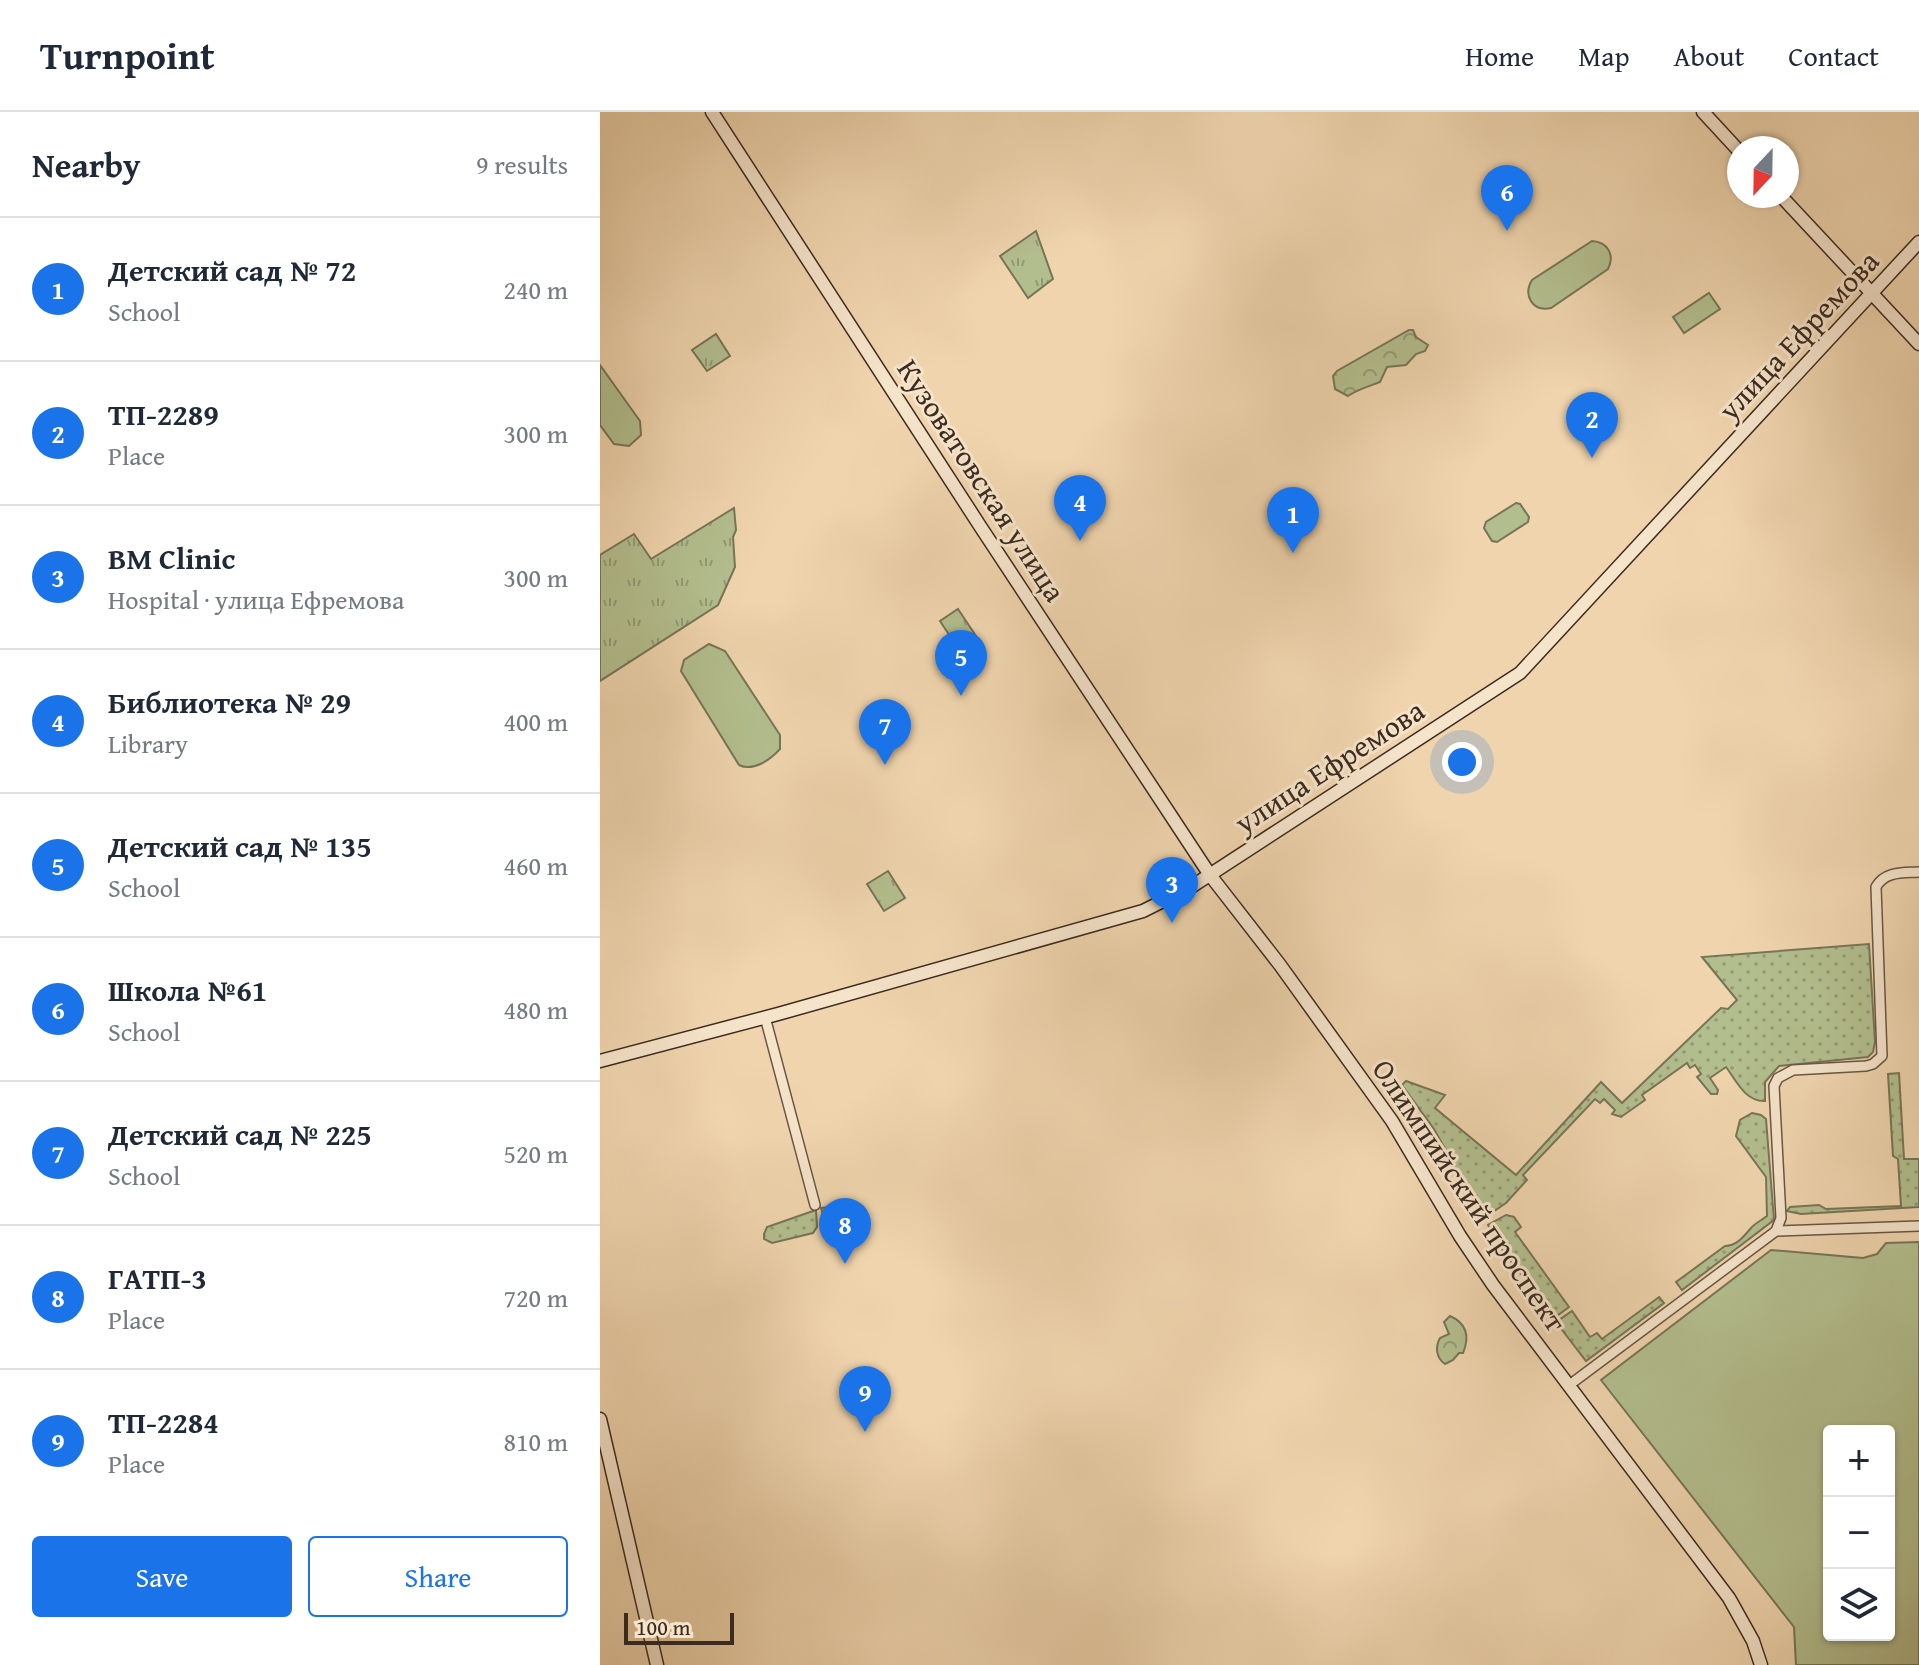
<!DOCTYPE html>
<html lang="en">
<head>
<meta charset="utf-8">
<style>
  :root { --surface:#fff; --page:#f6f6f7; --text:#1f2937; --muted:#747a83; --line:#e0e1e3; --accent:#1a73e8 }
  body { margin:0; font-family:"Gentium Book Plus",serif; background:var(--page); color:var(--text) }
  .controls { position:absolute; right:24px; bottom:24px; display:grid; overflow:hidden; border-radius:8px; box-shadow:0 2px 6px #0004 }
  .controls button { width:72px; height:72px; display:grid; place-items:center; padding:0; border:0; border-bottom:2px solid var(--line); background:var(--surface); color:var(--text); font:40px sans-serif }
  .compass { position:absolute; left:1127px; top:24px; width:72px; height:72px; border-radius:50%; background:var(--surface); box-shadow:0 2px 6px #0004; rotate:202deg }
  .scale { position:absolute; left:24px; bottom:20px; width:110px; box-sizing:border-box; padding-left:8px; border:4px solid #3c2c20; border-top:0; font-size:22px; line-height:28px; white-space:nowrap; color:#3c2c20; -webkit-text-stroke:6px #f5e3ca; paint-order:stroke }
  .you { position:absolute; left:862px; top:650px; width:28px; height:28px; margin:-20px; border:6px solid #fff; border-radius:50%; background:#1a73e8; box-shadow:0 0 0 12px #1a73e833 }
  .badge { display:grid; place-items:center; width:52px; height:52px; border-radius:50%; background:var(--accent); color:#fff; font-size:26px; font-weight:700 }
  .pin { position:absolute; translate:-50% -66px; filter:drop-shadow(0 2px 4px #0008) }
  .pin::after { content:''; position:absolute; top:42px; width:28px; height:24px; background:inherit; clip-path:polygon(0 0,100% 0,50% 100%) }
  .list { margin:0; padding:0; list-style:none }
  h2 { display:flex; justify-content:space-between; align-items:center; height:104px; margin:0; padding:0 32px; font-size:34px }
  h2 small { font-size:26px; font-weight:400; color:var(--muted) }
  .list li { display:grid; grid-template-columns:52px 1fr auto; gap:24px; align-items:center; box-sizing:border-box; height:144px; padding:0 32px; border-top:2px solid var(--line) }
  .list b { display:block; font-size:30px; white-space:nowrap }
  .list p { margin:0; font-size:26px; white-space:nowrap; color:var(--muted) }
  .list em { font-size:26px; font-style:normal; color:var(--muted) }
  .actions { display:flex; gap:16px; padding:24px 32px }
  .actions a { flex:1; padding:18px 0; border:2px solid var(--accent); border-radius:8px; text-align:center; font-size:28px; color:var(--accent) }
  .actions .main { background:var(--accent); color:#fff }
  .icon { flex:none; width:44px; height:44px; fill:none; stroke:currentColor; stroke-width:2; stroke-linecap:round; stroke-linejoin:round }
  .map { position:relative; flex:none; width:1319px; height:1553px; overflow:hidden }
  header { display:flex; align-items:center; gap:48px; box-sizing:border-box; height:112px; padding:0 40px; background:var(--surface); border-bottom:2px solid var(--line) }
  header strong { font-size:38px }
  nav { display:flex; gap:44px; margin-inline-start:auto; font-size:28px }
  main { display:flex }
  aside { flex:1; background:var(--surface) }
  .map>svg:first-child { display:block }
  .grass { fill:url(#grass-dots); stroke:#787557; stroke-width:2 }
  .forest { fill:url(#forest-crowns); stroke:#787557; stroke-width:2 }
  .park { fill:url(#park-tufts); stroke:#787557; stroke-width:2 }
  .garden { fill:#b3be8e; stroke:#787557; stroke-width:2; fill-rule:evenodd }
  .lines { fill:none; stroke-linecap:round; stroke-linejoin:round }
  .street-casing { stroke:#695643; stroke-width:12 }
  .secondary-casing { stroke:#3c2c20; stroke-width:15 }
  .street { stroke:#f5e3ca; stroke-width:9 }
  .secondary { stroke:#f5e3ca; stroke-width:12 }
  .labels { text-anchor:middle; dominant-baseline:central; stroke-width:6; stroke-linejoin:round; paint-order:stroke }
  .street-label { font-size:30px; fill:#3c2c20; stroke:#f5e3ca }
</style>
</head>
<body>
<header>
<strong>Turnpoint</strong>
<nav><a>Home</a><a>Map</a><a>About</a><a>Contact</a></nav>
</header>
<main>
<aside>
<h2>Nearby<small>9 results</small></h2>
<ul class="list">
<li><span class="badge">1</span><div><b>Детский сад № 72</b><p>School</p></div><em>240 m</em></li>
<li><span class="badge">2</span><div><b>ТП-2289</b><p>Place</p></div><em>300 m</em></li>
<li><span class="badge">3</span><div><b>BM Clinic</b><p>Hospital · улица Ефремова</p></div><em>300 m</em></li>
<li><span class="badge">4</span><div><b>Библиотека № 29</b><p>Library</p></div><em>400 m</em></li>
<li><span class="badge">5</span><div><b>Детский сад № 135</b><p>School</p></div><em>460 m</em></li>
<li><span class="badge">6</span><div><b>Школа №61</b><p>School</p></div><em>480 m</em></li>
<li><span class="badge">7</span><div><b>Детский сад № 225</b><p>School</p></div><em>520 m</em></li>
<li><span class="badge">8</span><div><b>ГАТП-3</b><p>Place</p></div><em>720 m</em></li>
<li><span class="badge">9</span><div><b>ТП-2284</b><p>Place</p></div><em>810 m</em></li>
</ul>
<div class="actions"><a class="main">Save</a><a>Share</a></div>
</aside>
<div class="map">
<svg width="1319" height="1553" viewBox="0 0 1319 1553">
  <defs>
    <pattern id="grass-dots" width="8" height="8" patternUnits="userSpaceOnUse" patternTransform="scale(2)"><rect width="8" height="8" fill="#b3be8e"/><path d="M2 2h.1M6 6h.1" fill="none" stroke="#939b74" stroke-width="1.8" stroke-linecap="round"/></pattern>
    <pattern id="forest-crowns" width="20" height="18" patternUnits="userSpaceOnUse" patternTransform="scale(2)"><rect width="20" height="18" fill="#b3be8e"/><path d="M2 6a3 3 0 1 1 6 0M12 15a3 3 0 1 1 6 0" fill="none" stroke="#939b74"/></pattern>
    <pattern id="park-tufts" width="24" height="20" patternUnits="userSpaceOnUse" patternTransform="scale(2)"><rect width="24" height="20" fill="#b3be8e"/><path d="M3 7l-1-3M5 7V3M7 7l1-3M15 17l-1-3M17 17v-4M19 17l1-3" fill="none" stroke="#939b74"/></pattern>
  </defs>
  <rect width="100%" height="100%" fill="#efd4ad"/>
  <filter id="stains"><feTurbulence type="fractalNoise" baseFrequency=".0025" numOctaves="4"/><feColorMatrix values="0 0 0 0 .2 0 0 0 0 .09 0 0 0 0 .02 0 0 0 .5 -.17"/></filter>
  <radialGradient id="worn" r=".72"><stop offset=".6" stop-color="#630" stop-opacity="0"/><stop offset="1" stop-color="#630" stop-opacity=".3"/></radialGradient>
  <g class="grass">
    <path d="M1269,832l6,98 -2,10 -5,5 -89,9 -14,16v19c-20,1 -29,-21 -39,-34l-16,11 8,12 -1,4h-6l-14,-17 4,-3 -6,-9 -5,3 -3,-5 -45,32 3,5 -24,17 -9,-3 3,-4 -11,-11 -4,4 -5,-4 -72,76 4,5 -21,23 -22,15 -50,-89 -32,-44 4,-4 39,14 -10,13 81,67 85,-93 21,21 99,-95 7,1 9,-9 -35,-43z"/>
    <polygon points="1299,961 1304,1047 1319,1047 1319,1095 1201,1102 1187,1099 1190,1095 1219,1093 1226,1097 1301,1094 1298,1047 1293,1044 1288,962"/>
    <path d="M1152,1001l9,2 5,4 8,101 -92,70 -6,-8 49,-36c12,0 19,-10 26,-18 3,-4 11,-8 16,-12l-1,-39 -30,-41 4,-16z"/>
    <polygon points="252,1093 263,1120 258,1121 259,1125 252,1114 227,1116 221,1096"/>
    <polygon points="216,1098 217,1115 213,1121 172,1131 164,1127 164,1122 167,1115"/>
    <polygon points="906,1103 914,1105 921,1115 915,1120 969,1195 954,1206 897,1131 888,1113"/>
    <polygon points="1059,1185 1064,1191 986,1249 956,1210 972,1199 990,1225 997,1221 1002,1227"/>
  </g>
  <g class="forest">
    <path d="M809,218h4l3,7 12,8 -3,6 -9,3 -10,11 -19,2 -7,15c-10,4 -22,7 -32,14l-13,-7 -2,-13 4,-5z"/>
    <path d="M850,1204c16,7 20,20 13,37h-4l-6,7 -8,4c-9,-6 -10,-17 -5,-26l9,-4 -5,-12z"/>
  </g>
  <g class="park">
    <polygon points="436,119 453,167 428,186 400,144"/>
    <polygon points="116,222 130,244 107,259 92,238"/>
    <polygon points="134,396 136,418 133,425 135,455 118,493 0,569 0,443 34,422 51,447"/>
    <polygon points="358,497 376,524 358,536 340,509"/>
    <polygon points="288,759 305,786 284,799 267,772"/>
  </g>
  <g class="garden">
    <path d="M992,129c16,1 23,14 16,28l-57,39c-19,4 -28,-13 -19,-28z"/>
    <polygon points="1109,181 1120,197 1084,221 1073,205"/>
    <polygon points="0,253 40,309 41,323 29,334 14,332 0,313"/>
    <polygon points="916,391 920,392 929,405 928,410 897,430 892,429 884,416 886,410"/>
    <path d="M109,532l16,7 55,84v14c-10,11 -27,23 -41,16l-58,-94 3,-11z"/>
    <path d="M1319,1130v423h-123l-2,-38 -193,-247 170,-130 92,8 14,-4 9,-11zM1229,1319h60v204h-60z"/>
  </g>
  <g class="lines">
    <g class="street-casing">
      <g id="street">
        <polyline points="165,905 215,1093"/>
        <polyline points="1176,1119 1319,1114"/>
        <path d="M968,1274l208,-155 5,-13 -7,-132 4,-8 15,-8 73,-4 7,-2 9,-8 -6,-169c9,-16 26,-14 43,-15"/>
      </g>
    </g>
    <g class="secondary-casing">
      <g id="secondary">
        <polyline points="112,0 380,414 610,763 680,853 792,1009 860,1124 893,1173 1129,1486 1153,1529 1161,1553"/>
        <polyline points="1103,0 1139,39"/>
        <polyline points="1181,84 1319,232"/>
        <polyline points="0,949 178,902 543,799 591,775 920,561 1319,130"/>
        <polyline points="0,1307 57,1553"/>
      </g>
    </g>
    <use href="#street" class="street"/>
    <use href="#secondary" class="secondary"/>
  </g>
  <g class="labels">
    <g class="street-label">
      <text transform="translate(1198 223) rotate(-47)">улица Ефремова</text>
      <text transform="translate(382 368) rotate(57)">Кузоватовская улица</text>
      <text transform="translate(729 654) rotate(-33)">улица Ефремова</text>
      <text transform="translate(870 1083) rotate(56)">Олимпийский проспект</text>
    </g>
  </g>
  <rect width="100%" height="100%" filter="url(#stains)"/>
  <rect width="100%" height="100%" fill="url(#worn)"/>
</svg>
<div class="controls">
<button>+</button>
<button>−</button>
<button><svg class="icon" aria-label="layers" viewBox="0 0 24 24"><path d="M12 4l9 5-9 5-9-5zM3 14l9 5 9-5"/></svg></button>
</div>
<svg class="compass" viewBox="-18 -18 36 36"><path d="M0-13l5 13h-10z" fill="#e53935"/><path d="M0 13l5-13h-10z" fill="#747a83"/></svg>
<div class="scale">100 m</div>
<div class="you"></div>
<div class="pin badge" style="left:693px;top:441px">1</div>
<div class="pin badge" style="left:992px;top:346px">2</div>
<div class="pin badge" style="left:572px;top:811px">3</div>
<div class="pin badge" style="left:480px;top:429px">4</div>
<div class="pin badge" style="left:361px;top:584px">5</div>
<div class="pin badge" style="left:907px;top:119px">6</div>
<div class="pin badge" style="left:285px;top:653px">7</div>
<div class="pin badge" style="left:245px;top:1152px">8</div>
<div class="pin badge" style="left:265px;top:1320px">9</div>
</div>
</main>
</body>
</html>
